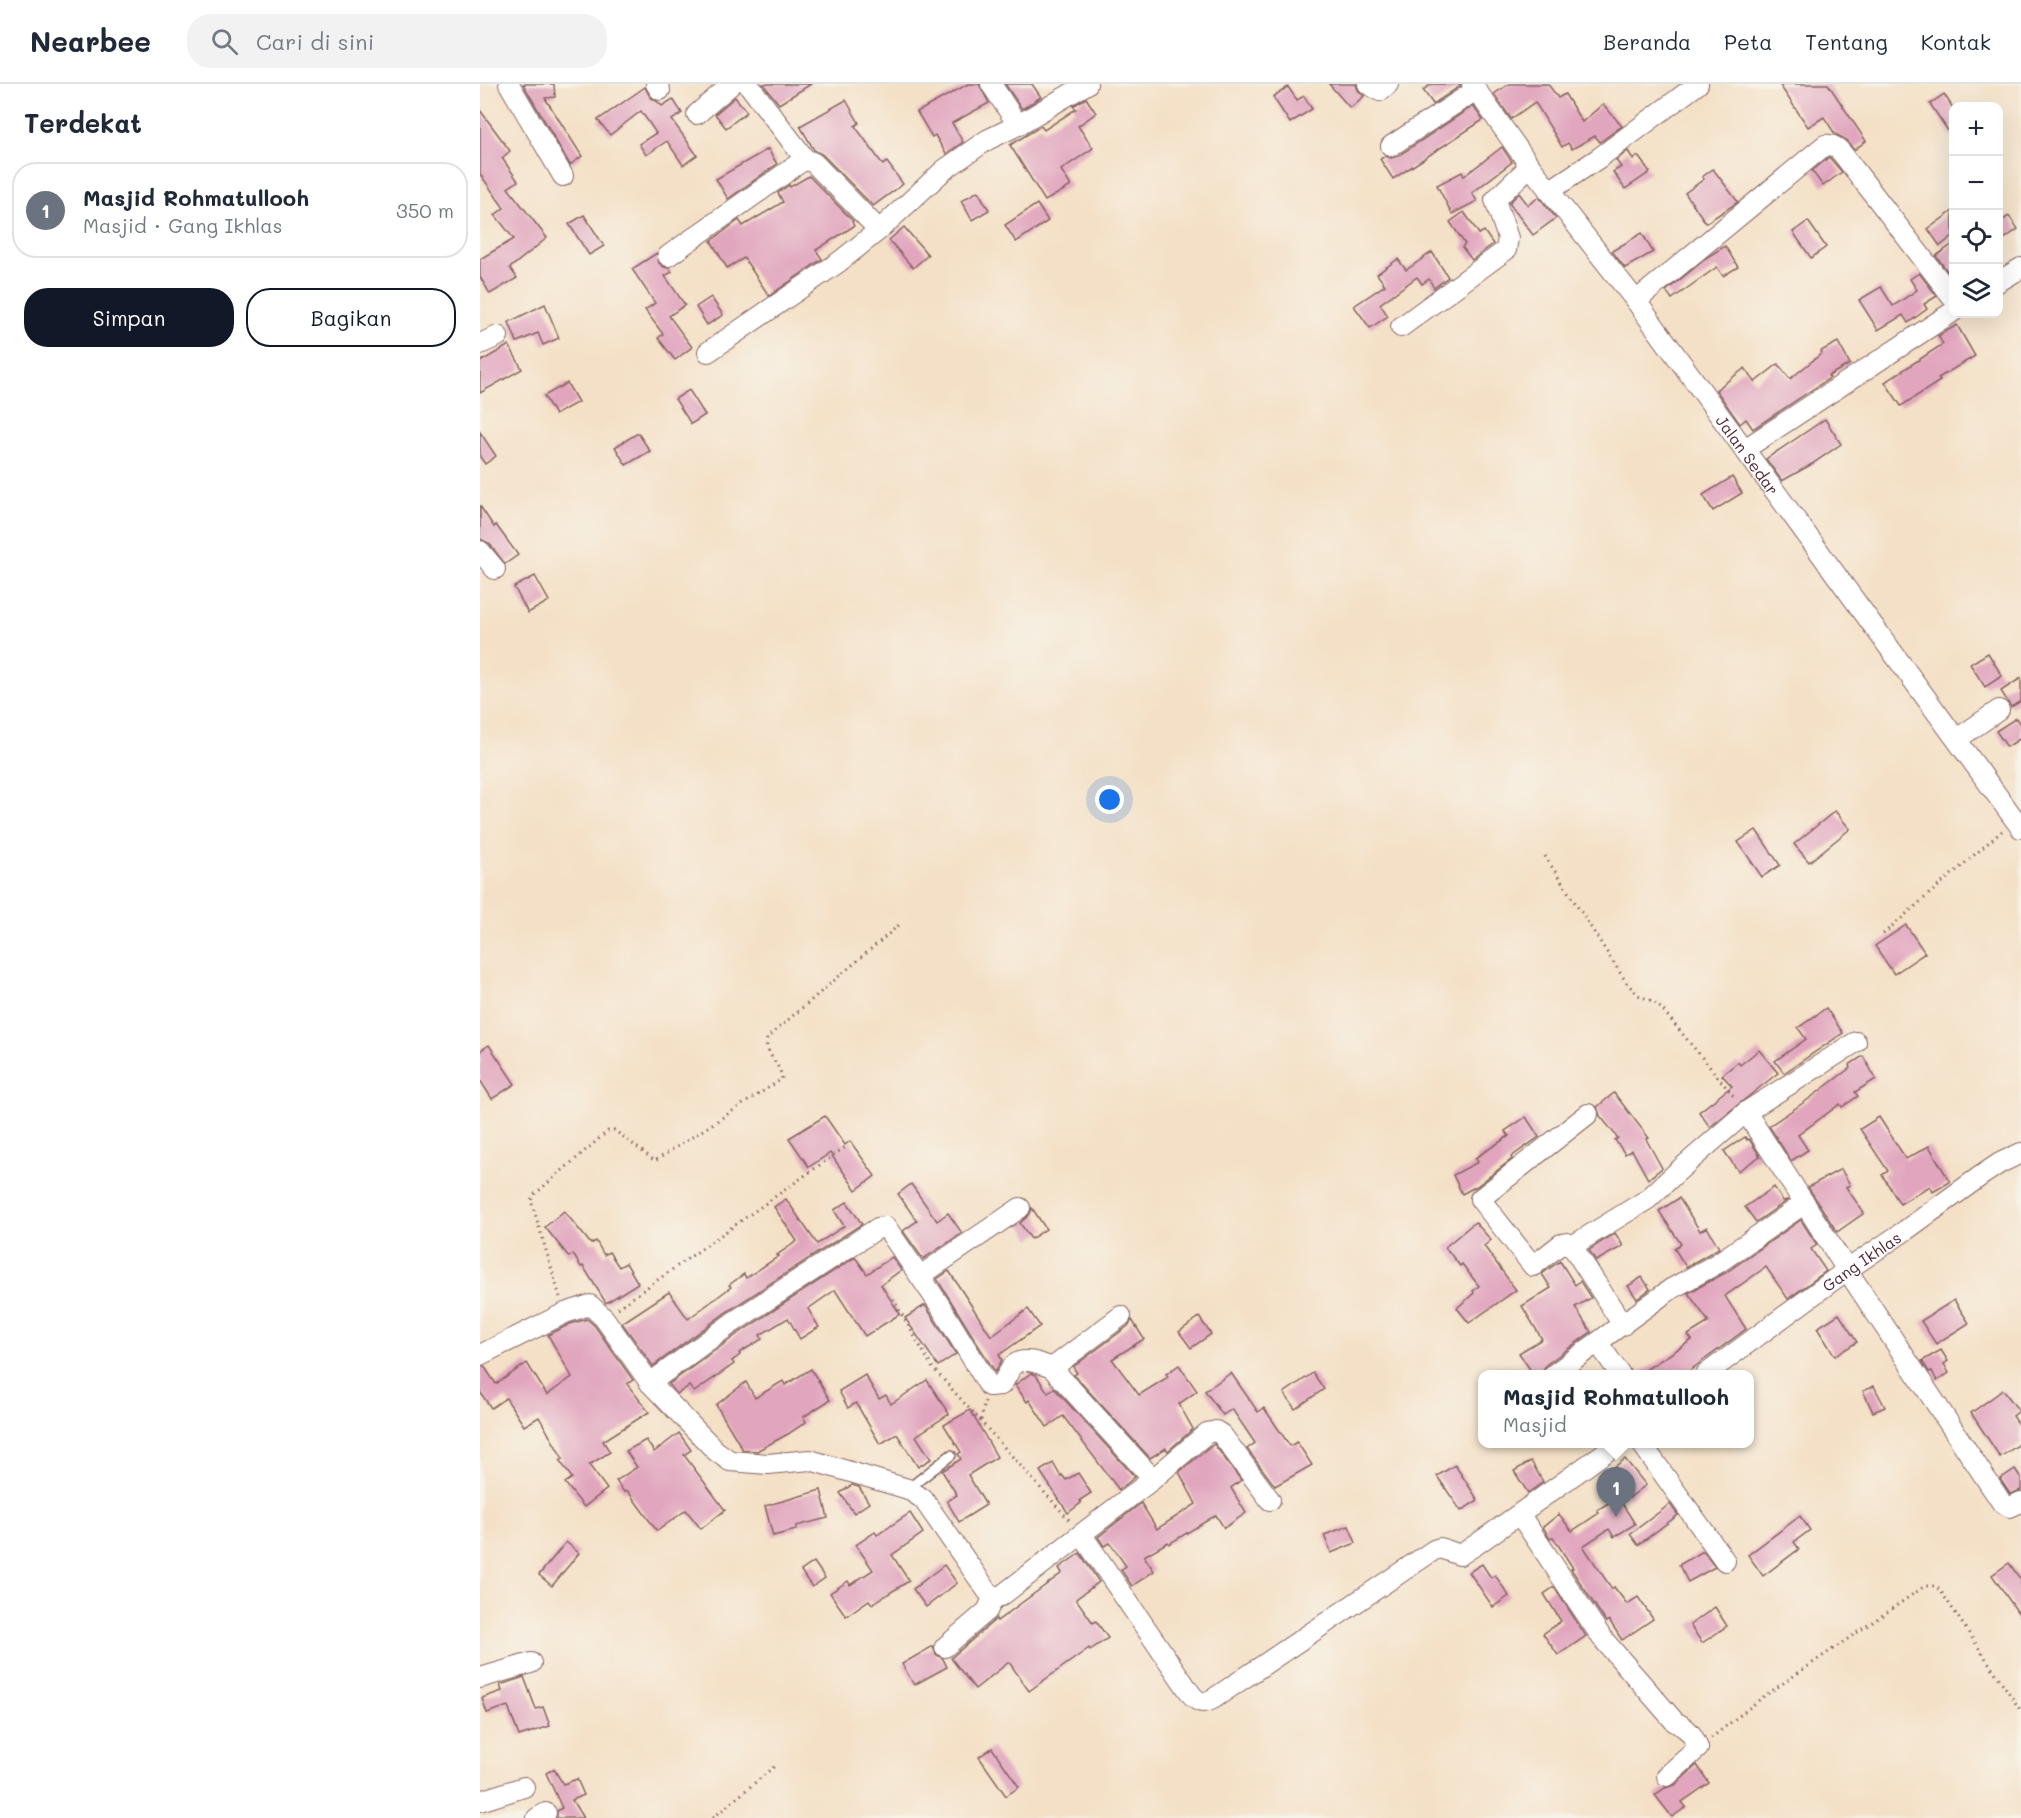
<!DOCTYPE html>
<html lang="id">
<head>
<meta charset="utf-8">
<style>
  :root { --surface:#fff; --page:#f2f2f3; --text:#1f2937; --muted:#747a83; --line:#e0e1e3; --accent:#111827 }
  body { margin:0; font-family:Mali,sans-serif; background:var(--page); color:var(--text) }
  .controls { position:absolute; right:18px; top:18px; display:grid; overflow:hidden; border-radius:12px; box-shadow:0 6px 24px #0002 }
  .controls button { width:54px; height:54px; display:grid; place-items:center; padding:0; border:0; border-bottom:2px solid var(--line); background:var(--surface); color:var(--text); font:30px sans-serif }
  .you { position:absolute; left:630px; top:716px; width:21px; height:21px; margin:-15px; border:4px solid #fff; border-radius:50%; background:#1a73e8; box-shadow:0 0 0 9px #1a73e833 }
  .badge { display:grid; place-items:center; width:39px; height:39px; border-radius:50%; background:var(--accent); color:#fff; font-size:20px; font-weight:700 }
  .pin { position:absolute; translate:-50% -50px; filter:drop-shadow(0 2px 3px #0008) }
  .pin::after { content:''; position:absolute; top:32px; width:21px; height:18px; background:inherit; clip-path:polygon(0 0,100% 0,50% 100%) }
  .popup { position:absolute; left:998px; top:1286px; width:276px; height:78px; box-sizing:border-box; display:grid; place-content:center; border-radius:12px; background:var(--surface); filter:drop-shadow(0 2px 4px #0005); font-size:20px; white-space:nowrap; color:var(--muted) }
  .popup b { font-size:22px; color:var(--text) }
  .popup::after { content:''; position:absolute; left:50%; top:100%; margin-left:-12px; border:12px solid transparent; border-top-color:var(--surface) }
  .list { margin:0; padding:0; list-style:none }
  h2 { display:flex; justify-content:space-between; align-items:center; height:78px; margin:0; padding:0 24px; font-size:26px }
  h2 small { font-size:20px; font-weight:400; color:var(--muted) }
  .list li { display:grid; grid-template-columns:39px 1fr auto; gap:18px; align-items:center; box-sizing:border-box; height:96px; margin:0 12px 12px; padding:0 12px; border:2px solid var(--line); border-radius:24px }
  .list b { display:block; font-size:22px; white-space:nowrap }
  .list p { margin:0; font-size:20px; white-space:nowrap; color:var(--muted) }
  .list em { font-size:20px; font-style:normal; color:var(--muted) }
  .actions { display:flex; gap:12px; padding:18px 24px }
  .actions a { flex:1; padding:14px 0; border:2px solid var(--accent); border-radius:24px; text-align:center; font-size:21px; color:var(--accent) }
  .actions .main { background:var(--accent); color:#fff }
  .icon { flex:none; width:33px; height:33px; fill:none; stroke:currentColor; stroke-width:2; stroke-linecap:round; stroke-linejoin:round }
  .map { position:relative; flex:none; width:1541px; height:1734px; overflow:hidden }
  header { display:flex; align-items:center; gap:36px; box-sizing:border-box; height:84px; padding:0 30px; background:var(--surface); border-bottom:2px solid var(--line) }
  header strong { font-size:28px }
  nav { display:flex; gap:33px; margin-inline-start:auto; font-size:21px }
  .search { width:420px; height:54px; background:var(--page); display:flex; align-items:center; gap:15px; box-sizing:border-box; padding:0 21px; border-radius:24px; color:var(--muted); font-size:22px }
  main { display:flex }
  aside { flex:1; background:var(--surface) }
  .map>svg:first-child { display:block }
  .building { fill:#e1a5be }
  .lines { fill:none; stroke-linecap:round; stroke-linejoin:round }
  .lane-casing { stroke:#866361; stroke-width:12 }
  .street-casing { stroke:#866361; stroke-width:22 }
  .path { stroke:#866361; stroke-width:3; stroke-dasharray:1.5 4.5; stroke-linecap:butt }
  .lane { stroke:#fff; stroke-width:9 }
  .street { stroke:#fff; stroke-width:20 }
  .labels { text-anchor:middle; dominant-baseline:central; stroke-width:4.5; stroke-linejoin:round; paint-order:stroke }
  .street-label { font-size:16px; fill:#4a1f2b; stroke:#f7f3e8 }
</style>
</head>
<body>
<header>
<strong>Nearbee</strong>
<div class="search"><svg class="icon" aria-label="search" viewBox="0 0 24 24"><circle cx="10" cy="10" r="6"/><path d="M15 15l6 6"/></svg>Cari di sini</div>
<nav><a>Beranda</a><a>Peta</a><a>Tentang</a><a>Kontak</a></nav>
</header>
<main>
<aside>
<h2>Terdekat<small></small></h2>
<ul class="list">
<li><span class="badge" style="background:#6b7280">1</span><div><b>Masjid Rohmatullooh</b><p>Masjid · Gang Ikhlas</p></div><em>350 m</em></li>
</ul>
<div class="actions"><a class="main">Simpan</a><a>Bagikan</a></div>
</aside>
<div class="map">
<svg width="1541" height="1734" viewBox="0 0 1541 1734">
  <rect width="100%" height="100%" fill="#f7f3e8"/>
  <filter id="ink" filterUnits="userSpaceOnUse"><feTurbulence type="fractalNoise" baseFrequency=".0167" numOctaves="2"/><feDisplacementMap in="SourceGraphic" scale="12" xChannelSelector="R" yChannelSelector="G"/><feConvolveMatrix kernelMatrix="1 2 1 2 8 2 1 2 1" color-interpolation-filters="sRGB"/></filter>
  <filter id="wash" filterUnits="userSpaceOnUse"><feTurbulence type="fractalNoise" baseFrequency=".008" numOctaves="4" result="noise"/><feDisplacementMap in="SourceGraphic" scale="24" xChannelSelector="R" yChannelSelector="G"/><feGaussianBlur stdDeviation="1.35" result="paint"/><feColorMatrix in="noise" values="0 0 0 0 0 0 0 0 0 0 0 0 0 0 0 0 0 1.4 0 .05"/><feComposite in="paint" operator="in"/></filter>
  <g filter="url(#wash)">
    <rect width="100%" height="100%" fill="#f4e0c6"/>
    <g id="blocks">
      <g class="building">
        <polygon points="43,0 74,0 75,13 65,14 102,72 90,81"/>
        <polygon points="283,0 331,0 299,20"/>
        <polygon points="488,0 499,0 509,19 472,39 483,58 466,70 455,51 452,53 437,28"/>
        <polygon points="525,0 552,0 561,13 542,25"/>
        <polygon points="849,0 876,0 878,6 884,12 870,24"/>
        <polygon points="952,0 980,0 980,2 953,20 943,6"/>
        <polygon points="1029,0 1068,0 1078,14 1085,10 1102,38 1123,20 1142,42 1120,58 1115,52 1092,65 1088,59 1082,63 1055,18 1031,35 1014,10"/>
        <polygon points="1299,0 1348,0 1386,57 1374,66 1365,55 1355,50 1344,33 1328,43"/>
        <polygon points="165,3 170,13 178,18 182,22 193,15 202,29 192,36 217,71 203,81 187,57 166,71 159,60 176,49 161,27 130,51 118,36"/>
        <polygon points="808,3 817,16 824,12 832,25 810,39 793,13"/>
        <polygon points="1464,10 1473,24 1473,54 1450,20"/>
        <polygon points="255,13 267,28 246,44 235,30"/>
        <polygon points="606,14 616,29 598,42 613,64 581,86 591,102 565,117 530,61 561,42 564,46 596,25 593,22"/>
        <polygon points="366,16 379,39 375,42 403,81 407,78 423,100 393,122 343,71 334,66 320,42"/>
        <polygon points="993,22 1003,36 913,95 900,75 905,72 911,74 918,72"/>
        <polygon points="0,26 30,67 22,74 38,97 28,104 67,154 30,184 37,194 10,210 0,193 0,175 34,155 15,131 24,124 0,90"/>
        <polygon points="1022,63 1032,78 992,109 997,117 972,130 957,101 982,88 984,92"/>
        <polygon points="288,65 297,80 248,115 236,95"/>
        <polygon points="1148,67 1153,75 1158,72 1170,88 1145,105 1133,88 1141,83 1136,76"/>
        <polygon points="1349,73 1362,88 1343,102 1332,87"/>
        <polygon points="1233,85 1258,118 1226,139 1205,109 1224,95 1222,93"/>
        <polygon points="329,92 373,137 372,138 374,142 336,166 342,175 289,212 264,174 247,184 231,157 259,136 263,142 303,118 298,109 309,101 310,103"/>
        <polygon points="498,107 509,126 492,136 481,117"/>
        <polygon points="1039,109 1048,121 1059,113 1076,134 1053,151 1029,119"/>
        <polygon points="557,120 568,137 536,158 525,141"/>
        <polygon points="1473,127 1473,152 1460,162 1448,145"/>
        <polygon points="984,128 999,150 1004,147 1013,160 992,176 982,163 985,160 970,138"/>
        <polygon points="104,131 124,162 109,171 89,140"/>
        <polygon points="1529,132 1538,145 1518,159 1518,139"/>
        <polygon points="1328,137 1346,163 1331,174 1313,148"/>
        <polygon points="424,143 448,171 433,184 409,156"/>
        <polygon points="1162,149 1173,168 1145,184 1132,167"/>
        <polygon points="1473,160 1473,195 1456,172"/>
        <polygon points="1245,162 1258,183 1243,192 1237,183 1192,215 1186,207 1229,172"/>
        <polygon points="952,168 968,193 954,204 949,195 942,200 937,193 900,220 908,232 890,244 874,222 905,201 897,190 918,175 926,186"/>
        <polygon points="177,169 179,179 184,183 189,184 192,188 185,192 205,221 189,232 212,263 195,276 178,254 183,250 165,226 175,219 152,185"/>
        <polygon points="1439,189 1457,212 1444,220 1447,225 1428,239 1423,231 1398,246 1379,216 1401,203 1413,222 1437,206 1430,195"/>
        <polygon points="231,213 243,231 227,241 216,223"/>
        <polygon points="65,220 79,254 63,261 58,249 37,258 29,238"/>
        <polygon points="1477,241 1495,272 1458,294 1460,297 1421,322 1405,298 1463,260 1458,252"/>
        <polygon points="1358,258 1370,280 1348,292 1350,294 1273,345 1266,335 1260,340 1236,306 1265,284 1275,298 1298,280 1310,295 1342,269 1341,267"/>
        <polygon points="29,261 42,285 0,309 0,278"/>
        <polygon points="87,299 98,318 75,331 64,312"/>
        <polygon points="209,306 225,331 211,340 195,315"/>
        <polygon points="1345,335 1361,360 1332,380 1302,397 1286,375"/>
        <polygon points="0,348 16,372 5,380 0,373"/>
        <polygon points="158,349 170,367 146,381 135,363"/>
        <polygon points="1252,393 1262,409 1233,427 1223,411"/>
        <polygon points="0,422 14,443 16,441 38,471 25,480 9,459 0,455"/>
        <polygon points="55,492 69,517 48,529 34,503"/>
        <polygon points="1508,569 1522,592 1505,603 1490,580"/>
        <polygon points="1541,594 1541,617 1531,623 1521,607"/>
        <polygon points="1536,634 1541,642 1541,654 1527,663 1516,647"/>
        <polygon points="1355,727 1370,745 1329,778 1314,760"/>
        <polygon points="1276,746 1300,781 1282,793 1258,758"/>
        <polygon points="1426,841 1445,869 1414,890 1395,862"/>
        <polygon points="1346,924 1363,949 1304,989 1295,977 1326,955 1318,944"/>
        <polygon points="9,961 35,1000 12,1015 0,996 0,967"/>
        <polygon points="1279,966 1298,989 1230,1043 1219,1028 1252,1002 1242,991 1258,978 1260,981"/>
        <polygon points="1383,972 1396,995 1375,1008 1378,1012 1362,1023 1360,1020 1318,1051 1328,1066 1311,1077 1289,1042 1326,1017 1370,984 1369,981"/>
        <polygon points="1134,1009 1169,1054 1166,1055 1182,1084 1168,1095 1152,1066 1145,1070 1135,1056 1138,1054 1120,1032 1117,1023"/>
        <polygon points="345,1032 365,1061 370,1057 395,1092 376,1106 350,1069 329,1083 309,1054"/>
        <polygon points="1046,1033 1059,1053 1031,1073 1032,1075 997,1102 982,1110 973,1091 998,1078 995,1074 1029,1052 1025,1047"/>
        <polygon points="1399,1033 1426,1075 1449,1062 1470,1098 1453,1108 1450,1102 1420,1120 1402,1091 1408,1087 1380,1045"/>
        <polygon points="1265,1053 1267,1056 1269,1055 1280,1072 1258,1087 1244,1067"/>
        <polygon points="1361,1085 1370,1101 1366,1103 1384,1129 1357,1148 1328,1103"/>
        <polygon points="431,1100 457,1137 468,1129 482,1149 443,1175 423,1147 437,1137 418,1110"/>
        <polygon points="1294,1103 1303,1117 1308,1116 1276,1138 1265,1123"/>
        <polygon points="1199,1114 1220,1147 1227,1143 1239,1164 1206,1183 1194,1164 1201,1160 1179,1127"/>
        <polygon points="306,1115 337,1160 364,1142 354,1126 367,1118 382,1140 245,1229 173,1282 142,1239 189,1208 208,1235 251,1203 249,1201 264,1190 266,1194 299,1172 297,1171 317,1157 294,1123"/>
        <polygon points="552,1124 566,1145 551,1155 540,1139 550,1130"/>
        <polygon points="84,1127 111,1160 116,1157 124,1171 129,1168 139,1183 146,1179 158,1199 126,1219 103,1182 101,1183 93,1170 89,1173 65,1143"/>
        <polygon points="1321,1136 1337,1161 1331,1165 1346,1187 1308,1215 1286,1183 1245,1212 1266,1245 1205,1290 1159,1290 1212,1256 1208,1251 1229,1238 1208,1209 1245,1189"/>
        <polygon points="995,1138 1011,1156 1004,1162 1036,1206 989,1239 977,1224 994,1209 993,1207 999,1202 982,1180 980,1182 965,1163"/>
        <polygon points="1135,1149 1143,1162 1116,1177 1109,1166"/>
        <polygon points="375,1173 387,1190 412,1173 421,1186 401,1201 420,1230 385,1252 355,1206 328,1225 339,1243 320,1255 308,1234 280,1251 282,1255 259,1269 260,1271 252,1277 254,1280 214,1308 209,1302 197,1310 192,1304 189,1300 259,1249"/>
        <polygon points="1080,1177 1095,1201 1100,1197 1111,1214 1095,1223 1111,1248 1067,1280 1062,1288 1053,1290 1039,1269 1062,1255 1042,1222 1071,1204 1062,1190"/>
        <polygon points="469,1187 511,1252 548,1225 560,1242 519,1271 522,1276 515,1288 457,1195"/>
        <polygon points="1162,1193 1170,1205 1157,1215 1148,1202"/>
        <polygon points="1474,1216 1489,1239 1456,1260 1441,1237"/>
        <polygon points="445,1221 476,1270 458,1282 425,1234"/>
        <polygon points="1359,1230 1377,1258 1355,1272 1337,1244"/>
        <polygon points="719,1233 731,1250 711,1264 699,1248"/>
        <polygon points="107,1235 115,1242 153,1296 147,1300 169,1328 123,1357 130,1368 109,1381 127,1405 104,1423 85,1399 92,1394 80,1377 83,1375 59,1333 44,1342 26,1314 11,1324 0,1308 0,1283 4,1282 16,1300 47,1279 67,1311 92,1293 68,1251 90,1240"/>
        <polygon points="652,1236 664,1255 632,1275 659,1311 688,1293 686,1290 699,1281 717,1307 699,1320 713,1345 688,1367 686,1364 670,1374 594,1291 597,1289 593,1283 648,1242"/>
        <polygon points="1461,1266 1468,1277 1464,1280 1469,1289 1457,1297 1452,1287 1449,1288 1442,1277"/>
        <polygon points="331,1285 350,1316 323,1333 326,1338 308,1350 277,1367 263,1366 236,1321 266,1298 275,1314 303,1297 305,1301"/>
        <polygon points="551,1289 556,1291 568,1309 574,1304 655,1393 639,1406 583,1332 567,1343 549,1316 547,1318 535,1301"/>
        <polygon points="751,1289 778,1328 784,1324 810,1362 817,1358 832,1381 795,1402 767,1365 775,1359 752,1325 743,1331 725,1307"/>
        <polygon points="833,1289 844,1305 815,1325 804,1309"/>
        <polygon points="385,1291 399,1315 406,1311 411,1320 447,1296 469,1330 436,1352 451,1375 438,1383 417,1350 400,1360 376,1319 368,1324 359,1307"/>
        <polygon points="1394,1302 1405,1323 1393,1328 1383,1307"/>
        <polygon points="1523,1306 1539,1327 1533,1332 1541,1344 1541,1359 1520,1373 1491,1329"/>
        <polygon points="490,1326 517,1373 488,1391 506,1421 479,1438 467,1417 477,1411 462,1387 481,1375 478,1370 481,1368 464,1341"/>
        <polygon points="199,1349 211,1366 204,1371 245,1426 221,1445 206,1426 177,1447 147,1406 144,1408 136,1397 157,1383 146,1367 166,1356 174,1368"/>
        <polygon points="734,1360 761,1396 751,1404 766,1429 744,1444 736,1431 689,1460 688,1458 664,1472 674,1487 652,1502 641,1486 646,1482 630,1459 624,1462 618,1453 661,1419 677,1445 716,1420 699,1388"/>
        <polygon points="1145,1375 1166,1401 1149,1414 1129,1387"/>
        <polygon points="1051,1377 1063,1398 1048,1409 1034,1387"/>
        <polygon points="573,1379 581,1393 582,1391 586,1396 598,1389 611,1409 600,1416 601,1419 588,1429 560,1387"/>
        <polygon points="975,1381 998,1416 981,1427 957,1392"/>
        <polygon points="1535,1385 1541,1394 1541,1406 1530,1410 1520,1395"/>
        <polygon points="372,1401 379,1403 389,1419 374,1429 360,1409"/>
        <polygon points="341,1406 348,1434 316,1442 316,1446 293,1452 285,1422"/>
        <polygon points="1138,1413 1155,1440 1134,1453 1129,1445 1103,1462 1132,1505 1134,1503 1147,1520 1158,1513 1173,1535 1142,1556 1129,1536 1126,1538 1091,1485 1093,1484 1073,1453 1070,1455 1063,1443 1079,1430 1092,1447 1119,1429 1117,1426"/>
        <polygon points="1190,1420 1198,1431 1158,1461 1150,1450"/>
        <polygon points="430,1429 443,1449 412,1471 429,1497 392,1520 389,1516 366,1532 350,1509 368,1497 370,1501 393,1486 376,1461 395,1448 397,1451"/>
        <polygon points="1320,1432 1330,1446 1314,1458 1319,1465 1283,1492 1268,1471"/>
        <polygon points="869,1442 876,1459 851,1469 844,1451"/>
        <polygon points="86,1458 99,1469 72,1502 59,1491"/>
        <polygon points="1223,1467 1235,1483 1208,1498 1199,1481"/>
        <polygon points="600,1469 619,1498 596,1515 613,1539 616,1537 628,1554 610,1566 609,1564 549,1607 529,1578 495,1605 471,1574 516,1535 517,1537 582,1489 579,1484"/>
        <polygon points="334,1478 345,1494 332,1503 321,1487"/>
        <polygon points="1529,1479 1541,1496 1541,1533 1512,1491"/>
        <polygon points="1002,1480 1011,1494 1015,1491 1029,1512 1013,1523 989,1488"/>
        <polygon points="464,1481 477,1499 446,1523 433,1505"/>
        <polygon points="1074,1503 1106,1552 1078,1571 1063,1550 1081,1537 1064,1510"/>
        <polygon points="1235,1523 1247,1542 1222,1559 1210,1541"/>
        <polygon points="453,1562 456,1570 463,1575 467,1583 434,1601 422,1580"/>
        <polygon points="44,1593 56,1625 63,1623 70,1642 39,1652 28,1622 7,1629 2,1614 22,1607 20,1601"/>
        <polygon points="512,1664 539,1703 526,1712 499,1673"/>
        <polygon points="1217,1681 1229,1699 1202,1718 1206,1723 1192,1733 1175,1711 1185,1704 1195,1701"/>
        <polygon points="74,1685 83,1700 97,1695 104,1711 92,1716 103,1734 77,1734 77,1727 82,1724 66,1689"/>
      </g>
    </g>
  </g>
  <g filter="url(#ink)">
    <use href="#blocks" fill-opacity="0" stroke="#866361" stroke-width="1.5"/>
    <g class="lines">
      <g class="lane-casing">
        <polyline id="lane" points="428,1405 471,1371"/>
      </g>
      <g class="street-casing">
        <g id="street">
          <polyline points="29,0 83,92"/>
          <polyline points="176,0 180,6"/>
          <polyline points="268,0 325,75 334,79 399,146"/>
          <polyline points="511,0 538,41"/>
          <polyline points="888,0 900,7 908,0"/>
          <path id="s1" d="M992,0l58,82 106,135 385,527"/>
          <polyline points="217,30 252,0"/>
          <polyline points="911,62 996,6"/>
          <polyline points="1069,107 1119,74 1218,0"/>
          <polyline points="188,172 325,75"/>
          <polyline points="1518,198 1541,184"/>
          <path d="M1156,217l189,-156c13,-2 19,12 26,20l103,134"/>
          <polyline points="921,243 1026,166 1028,154 1015,116 1050,82"/>
          <polyline points="0,260 18,252"/>
          <polyline points="228,268 359,178 399,146 464,86 507,56 538,41 607,0"/>
          <polyline points="1265,365 1474,227"/>
          <polyline points="0,467 15,485"/>
          <polyline points="1477,655 1519,626"/>
          <polyline points="1266,1028 1367,1186 1522,1419 1530,1423 1541,1418"/>
          <polyline points="1092,1162 1087,1159 1081,1160 1053,1182 1000,1115 1108,1030"/>
          <polyline points="440,1192 540,1124"/>
          <polyline points="1143,1241 1092,1162 1168,1115 1197,1088 1266,1028 1376,958"/>
          <polyline points="1118,1259 1140,1290"/>
          <polyline points="0,1271 85,1229 110,1221 124,1234 170,1299 236,1367 250,1377 288,1380 330,1376 428,1405 443,1415 508,1508 514,1513 521,1512 673,1395"/>
          <polyline points="572,1284 641,1232"/>
          <polyline points="1074,1290 1191,1205 1238,1179 1325,1119"/>
          <path id="s2" d="M1226,1290l141,-104 59,-40 76,-55 18,-12 21,-10"/>
          <path d="M170,1299l82,-60 146,-95 8,-1 53,77 50,82 12,-1c5,-6 8,-16 13,-20 10,-9 28,-1 38,3l101,111 54,-46 9,-2 6,4 48,65"/>
          <polyline points="1162,1360 1245,1477"/>
          <path d="M1040,1431l82,123 73,84c13,6 18,13 23,26l-31,28"/>
          <path d="M602,1451l109,159c7,9 12,10 22,5l221,-149 6,-2 20,7 17,-11 140,-100"/>
          <polyline points="465,1563 507,1527 514,1513"/>
          <polyline points="0,1594 51,1579"/>
          <polyline points="0,1717 44,1703"/>
          <polyline points="57,1734 66,1729"/>
        </g>
      </g>
      <g class="path">
        <polyline points="1065,772 1146,898 1158,911 1172,917 1182,925 1256,1015"/>
        <polyline points="1403,850 1522,747"/>
        <path d="M80,1213l-29,-97 4,-6 73,-63 6,-1 41,31 127,-82c-1,-16 -18,-24 -15,-41l132,-113"/>
        <polyline points="413,1215 452,1283 591,1438"/>
        <polyline points="138,1224 368,1061"/>
        <polyline points="501,1336 505,1317"/>
        <polyline points="1231,1654 1283,1613 1445,1502 1454,1502 1460,1506 1541,1627"/>
        <polyline points="233,1734 296,1681"/>
      </g>
      <use href="#lane" class="lane"/>
      <use href="#street" class="street"/>
    </g>
  </g>
  <g class="labels">
    <g class="street-label">
      <text stroke="none"><textPath href="#s1" startOffset="462">Jalan Sedar</textPath></text>
      <text stroke="none"><textPath href="#s2" startOffset="192">Gang Ikhlas</textPath></text>
    </g>
  </g>
</svg>
<div class="controls">
<button>+</button>
<button>−</button>
<button><svg class="icon" aria-label="locate" viewBox="0 0 24 24"><circle cx="12" cy="12" r="6"/><path d="M12 2v4M12 18v4M2 12h4M18 12h4"/></svg></button>
<button><svg class="icon" aria-label="layers" viewBox="0 0 24 24"><path d="M12 4l9 5-9 5-9-5zM3 14l9 5 9-5"/></svg></button>
</div>
<div class="you"></div>
<div class="pin badge" style="left:1136px;top:1433px;background:#6b7280">1</div>
<div class="popup"><b>Masjid Rohmatullooh</b>Masjid</div>
</div>
</main>
</body>
</html>
